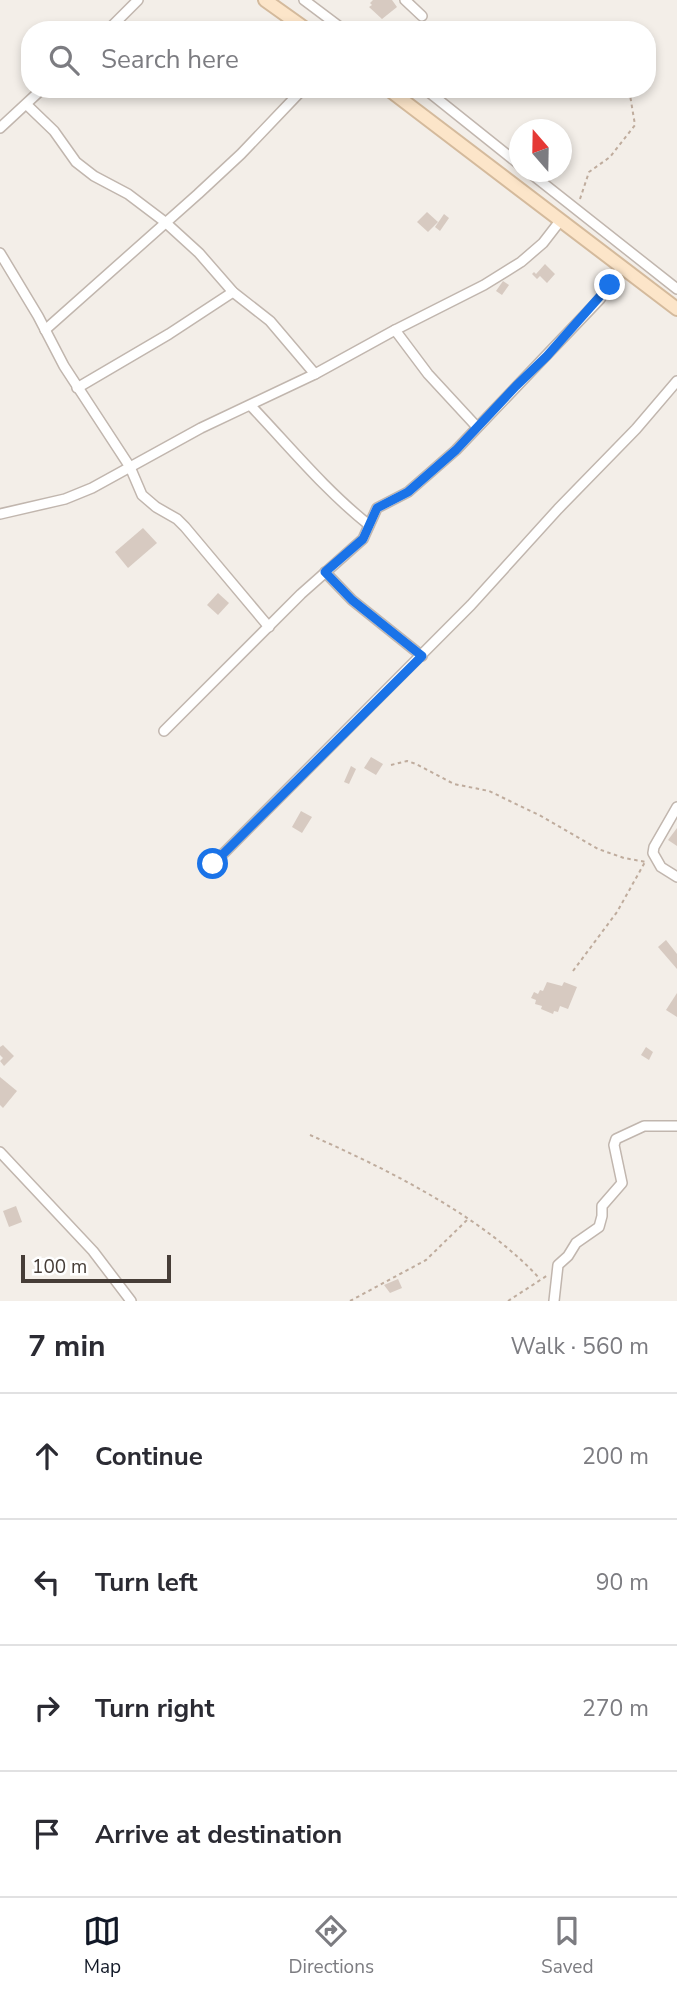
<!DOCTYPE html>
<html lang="en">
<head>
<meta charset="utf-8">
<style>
  :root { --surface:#fff; --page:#f2f2f3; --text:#2b2b33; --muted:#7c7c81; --line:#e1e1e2; --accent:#111827 }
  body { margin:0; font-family:"Nunito Sans",sans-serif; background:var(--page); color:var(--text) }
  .compass { position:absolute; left:509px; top:119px; width:63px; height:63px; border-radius:50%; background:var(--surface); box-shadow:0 4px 10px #0003; rotate:340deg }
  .scale { position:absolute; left:21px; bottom:18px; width:150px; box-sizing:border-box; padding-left:7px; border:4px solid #463d37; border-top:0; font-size:19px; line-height:24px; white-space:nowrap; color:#463d37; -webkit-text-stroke:5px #fff; paint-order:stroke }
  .stop { position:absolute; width:21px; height:21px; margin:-16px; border:5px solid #1a73e8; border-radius:50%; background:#fff }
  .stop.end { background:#1a73e8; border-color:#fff; box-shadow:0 2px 7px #0008 }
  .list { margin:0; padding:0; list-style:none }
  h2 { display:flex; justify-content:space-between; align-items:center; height:91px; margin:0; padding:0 28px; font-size:30px }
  h2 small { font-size:23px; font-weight:400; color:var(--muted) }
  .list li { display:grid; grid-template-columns:46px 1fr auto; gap:21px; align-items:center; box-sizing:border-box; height:126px; padding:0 28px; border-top:2px solid var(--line) }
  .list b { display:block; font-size:26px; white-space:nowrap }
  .list em { font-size:23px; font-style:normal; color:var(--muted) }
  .icon { flex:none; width:38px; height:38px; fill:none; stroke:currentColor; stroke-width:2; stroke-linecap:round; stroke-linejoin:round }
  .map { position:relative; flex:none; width:677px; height:1301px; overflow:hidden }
  .search { position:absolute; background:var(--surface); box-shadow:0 4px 10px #0003; left:21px; right:21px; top:21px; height:77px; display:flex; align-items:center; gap:18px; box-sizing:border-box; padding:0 24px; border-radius:28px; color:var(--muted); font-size:26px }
  .sheet { height:595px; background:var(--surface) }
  nav { display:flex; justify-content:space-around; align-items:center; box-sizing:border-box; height:98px; border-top:2px solid var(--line); background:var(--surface); font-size:19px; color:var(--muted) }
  nav a { display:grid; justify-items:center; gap:4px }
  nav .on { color:var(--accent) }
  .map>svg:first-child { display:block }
  .building { fill:#d7cac1 }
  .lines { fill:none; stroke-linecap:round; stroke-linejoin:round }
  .street-casing { stroke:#c1b6ae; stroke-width:12 }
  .secondary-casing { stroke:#d4ba9c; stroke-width:16 }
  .path { stroke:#bfac9d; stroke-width:2; stroke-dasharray:3.5 3.5; stroke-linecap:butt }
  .street { stroke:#fff; stroke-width:9 }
  .secondary { stroke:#fce5c9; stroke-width:12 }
  .route { stroke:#1a73e8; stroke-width:9 }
</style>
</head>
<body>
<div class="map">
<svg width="677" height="1301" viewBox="0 0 677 1301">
  <rect width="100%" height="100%" fill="#f3eee8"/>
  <g class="building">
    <polygon points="373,0 392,0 397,7 382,19 369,7 372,5 370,3"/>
    <polygon points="427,212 438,222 428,232 417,222"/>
    <polygon points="444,214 449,218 440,231 435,227"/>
    <polygon points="545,264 555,274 547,283 540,276 537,279 532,274 534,272 536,274"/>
    <polygon points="503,281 509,285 502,295 496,291"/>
    <polygon points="143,528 157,543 128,568 115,552"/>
    <polygon points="218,593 229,603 218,615 207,605"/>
    <polygon points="371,757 383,764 376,775 364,768"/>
    <polygon points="351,766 356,769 349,784 344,782"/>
    <polygon points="301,811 312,817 302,833 292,827"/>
    <polygon points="677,828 677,846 668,840"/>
    <polygon points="666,940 677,954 677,969 658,947"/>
    <polygon points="547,982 562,986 564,982 577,987 568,1009 560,1006 558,1012 554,1011 553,1014 541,1009 542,1006 535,1004 536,1000 531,998 534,992 538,994 540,990 543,991"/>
    <polygon points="677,993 677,1017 666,1010"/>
    <polygon points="3,1045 14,1056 4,1066 0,1061 3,1058 0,1055 0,1047"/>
    <polygon points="646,1047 653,1052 649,1060 641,1055"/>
    <polygon points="0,1077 17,1091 3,1108 0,1105"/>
    <polygon points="16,1206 22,1222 9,1227 3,1211"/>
    <polygon points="398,1279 402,1288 390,1293 384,1285"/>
  </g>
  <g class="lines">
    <g class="street-casing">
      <g id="street">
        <polyline points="304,0 344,30"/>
        <polyline points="405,0 422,16"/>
        <polyline points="108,30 138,0"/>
        <polyline points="425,89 520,165"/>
        <polyline points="27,105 54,131 76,162 94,176 128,194 165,222 199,253 233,292 270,321 315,374"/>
        <polyline points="0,128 42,89"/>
        <polyline points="529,172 677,289"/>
        <polyline points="0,253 38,316 64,366 130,467 142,495 156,507 177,519 185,527 269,627"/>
        <polyline points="45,330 198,194 241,154 303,89"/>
        <polyline points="395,330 428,374 477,427"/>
        <polyline points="77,388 169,334 233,292"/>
        <path d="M251,406c39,41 74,84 118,119"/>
        <polyline points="0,514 65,499 92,488 201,428 315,374 395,330 484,285 521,262 543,243 560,221"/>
        <polyline points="325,572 352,600 422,656"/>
        <polyline points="164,731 301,594 363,539 377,508 408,492 456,450 600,299 621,268"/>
        <polyline points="677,807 654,847 653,853 661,867 677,877"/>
        <polyline points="213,864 471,605 558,509 636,429 677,381"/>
        <polyline points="0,1152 93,1251 131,1301"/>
        <polyline points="554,1301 558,1265 568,1256 576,1243 599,1227 602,1216 602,1206 622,1183 614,1145 616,1139 644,1126 677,1126"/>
      </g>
    </g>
    <g class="secondary-casing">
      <g id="secondary">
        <polyline points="265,0 307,30"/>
        <polyline points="388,89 677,309"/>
      </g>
    </g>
    <g class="path">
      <polyline points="580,199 589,172 610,157 635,125 629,89"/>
      <polyline points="391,765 407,761 416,764 454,784 489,791 541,816 598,849 624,858 646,862"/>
      <polyline points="573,971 617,912 645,862"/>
      <path d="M310,1135c77,34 174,82 230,144"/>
      <polyline points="350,1301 426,1260 467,1220"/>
      <polyline points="508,1301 548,1275"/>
    </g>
    <use href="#street" class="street"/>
    <use href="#secondary" class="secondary"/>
  </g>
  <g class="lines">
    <polyline class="route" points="213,864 422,656 352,600 325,572 363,539 377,508 408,492 456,450 516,386 547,356 610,285"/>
  </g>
</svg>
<svg class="compass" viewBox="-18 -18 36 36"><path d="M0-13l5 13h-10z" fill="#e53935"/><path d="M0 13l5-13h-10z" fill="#7c7c81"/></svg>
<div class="scale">100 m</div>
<div class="stop" style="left:213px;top:864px"></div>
<div class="stop end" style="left:610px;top:285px"></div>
<div class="search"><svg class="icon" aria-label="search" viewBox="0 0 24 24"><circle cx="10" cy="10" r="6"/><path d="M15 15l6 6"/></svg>Search here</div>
</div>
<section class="sheet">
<h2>7 min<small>Walk · 560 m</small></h2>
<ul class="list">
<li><svg class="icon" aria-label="ahead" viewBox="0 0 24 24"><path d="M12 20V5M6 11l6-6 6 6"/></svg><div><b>Continue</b></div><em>200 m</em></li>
<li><svg class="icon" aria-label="left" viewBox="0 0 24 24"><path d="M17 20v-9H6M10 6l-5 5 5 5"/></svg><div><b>Turn left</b></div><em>90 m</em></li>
<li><svg class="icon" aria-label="right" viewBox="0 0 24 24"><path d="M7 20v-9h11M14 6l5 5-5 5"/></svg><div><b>Turn right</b></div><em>270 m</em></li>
<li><svg class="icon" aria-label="arrive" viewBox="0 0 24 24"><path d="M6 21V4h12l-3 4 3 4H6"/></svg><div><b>Arrive at destination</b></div></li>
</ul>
</section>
<nav>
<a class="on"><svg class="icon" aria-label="map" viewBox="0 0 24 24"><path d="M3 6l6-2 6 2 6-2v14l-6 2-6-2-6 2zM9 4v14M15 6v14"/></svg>Map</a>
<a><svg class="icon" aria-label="directions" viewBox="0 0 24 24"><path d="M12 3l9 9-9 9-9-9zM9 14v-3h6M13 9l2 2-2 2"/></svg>Directions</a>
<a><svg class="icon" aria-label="saved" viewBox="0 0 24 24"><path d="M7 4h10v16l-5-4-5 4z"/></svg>Saved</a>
</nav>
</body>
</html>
